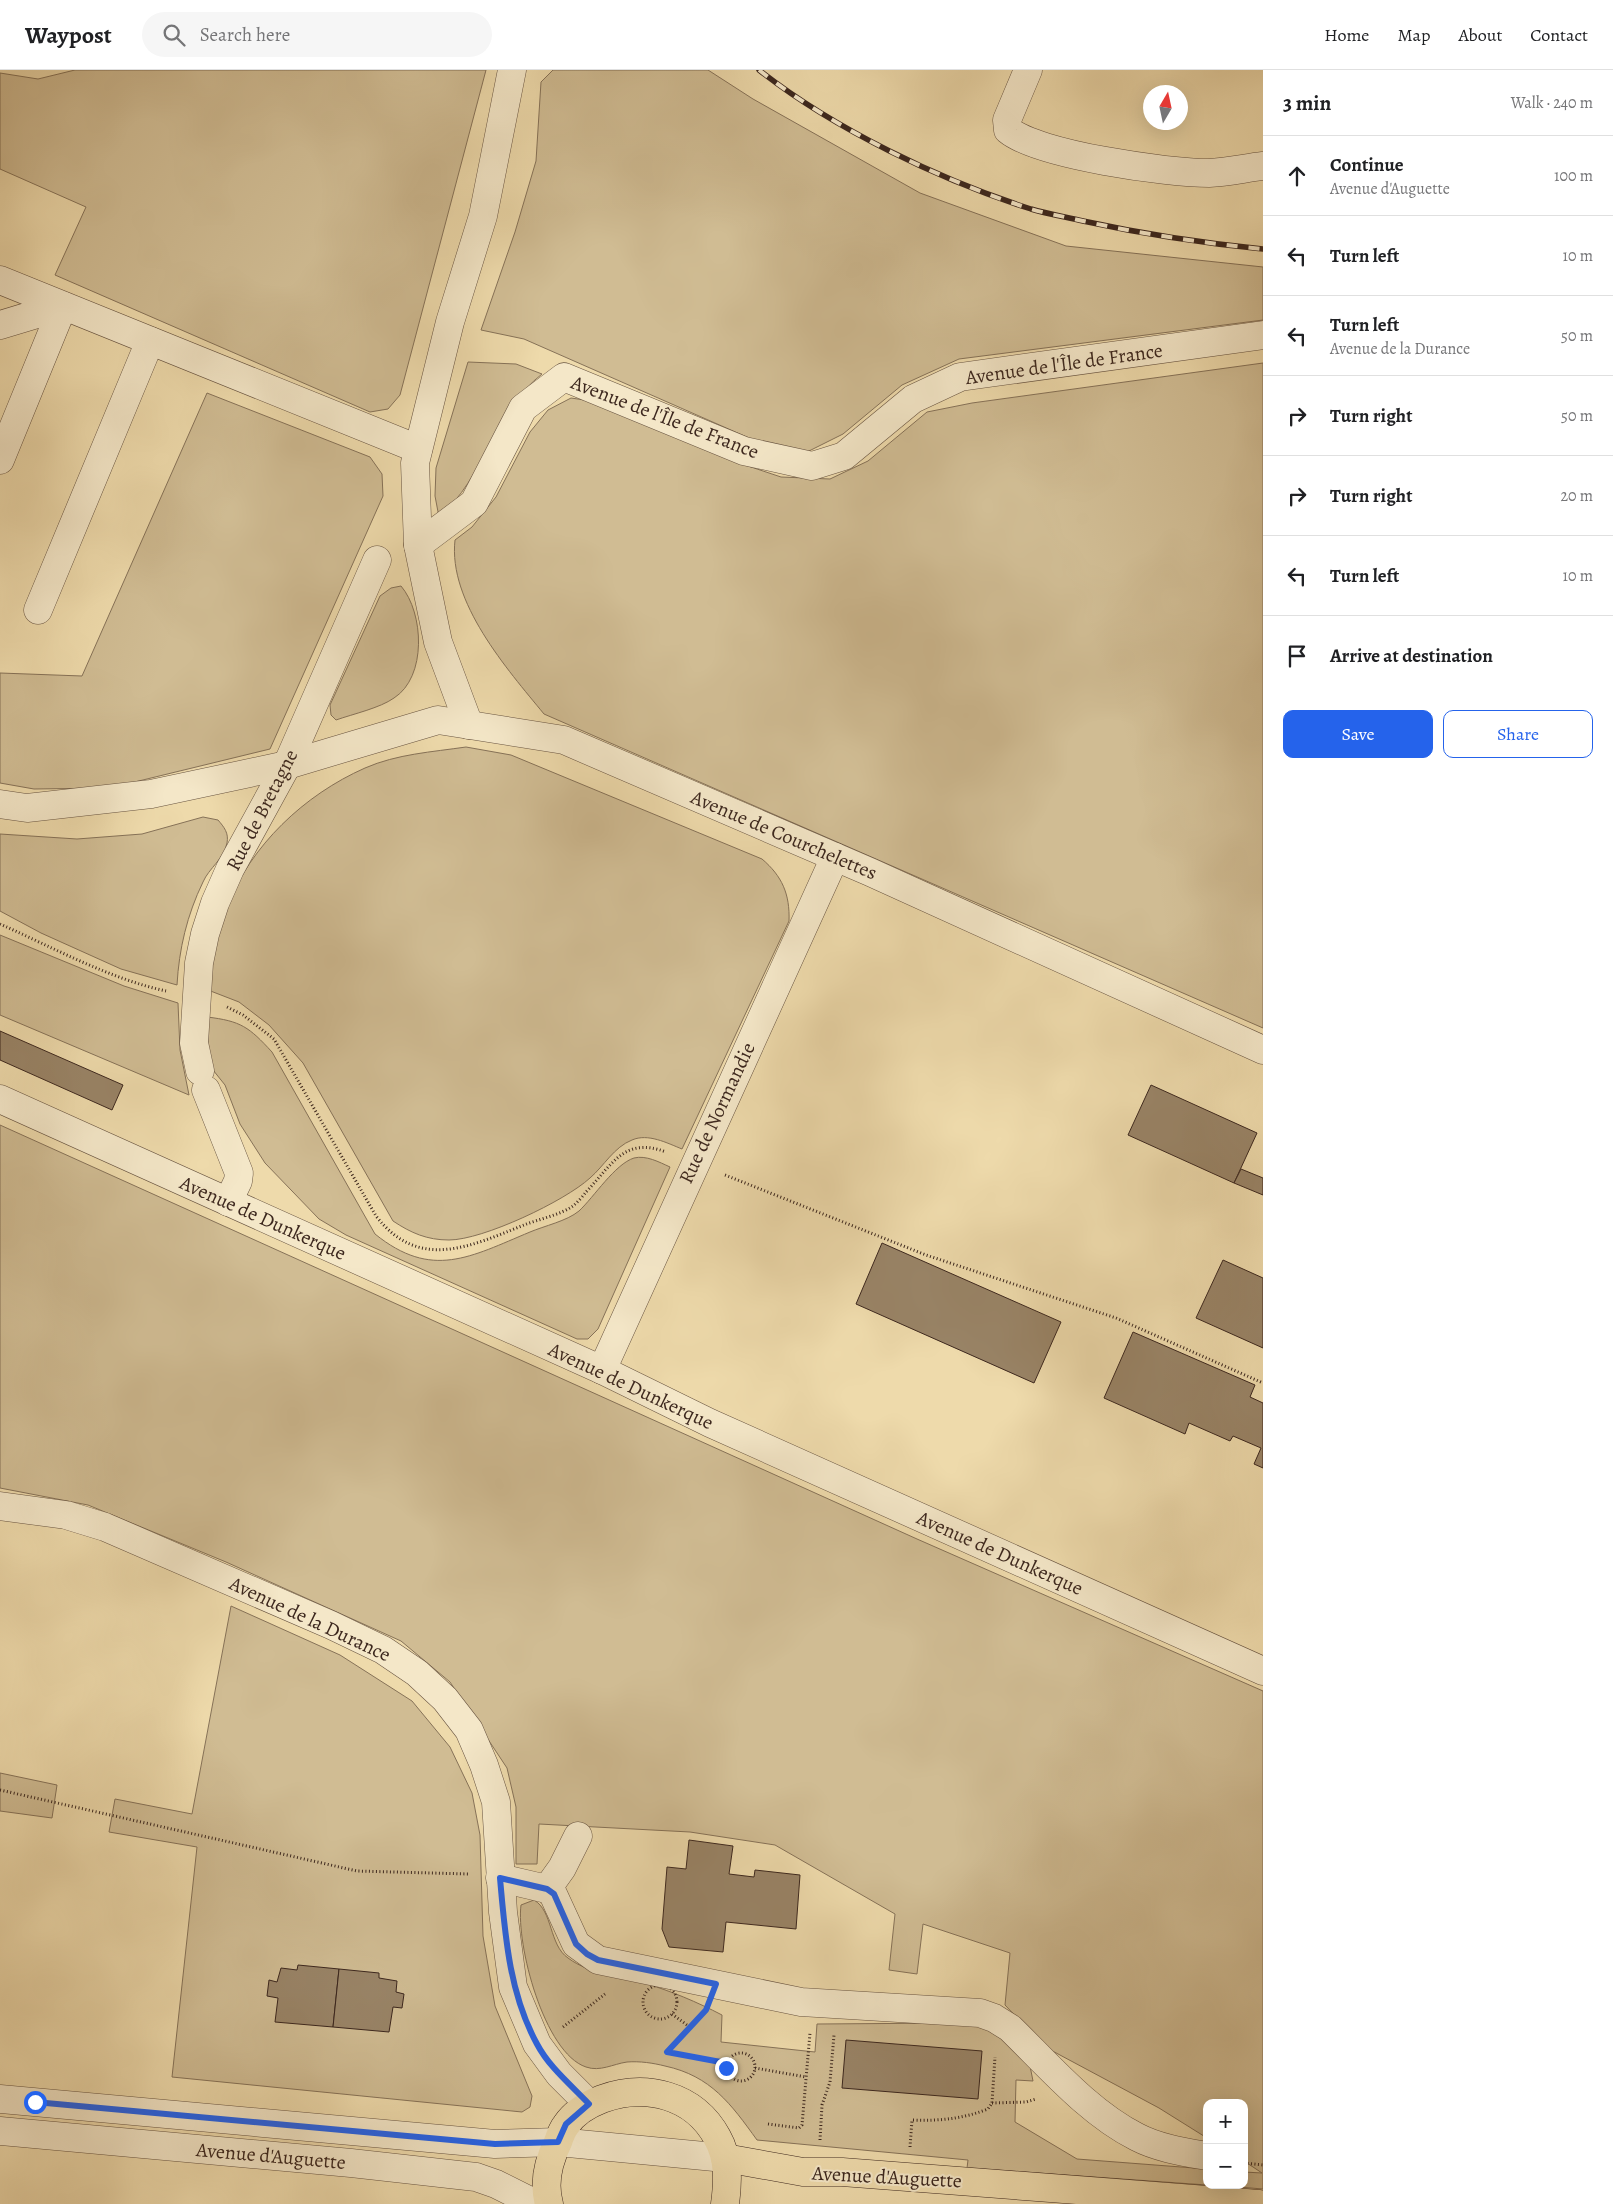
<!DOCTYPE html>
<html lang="en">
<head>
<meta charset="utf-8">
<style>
  :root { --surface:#fff; --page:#f6f6f6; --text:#202124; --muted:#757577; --line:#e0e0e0; --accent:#2563eb }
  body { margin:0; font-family:Alegreya,serif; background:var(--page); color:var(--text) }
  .controls { position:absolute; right:15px; bottom:15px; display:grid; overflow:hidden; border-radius:10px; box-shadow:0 5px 20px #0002 }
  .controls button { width:45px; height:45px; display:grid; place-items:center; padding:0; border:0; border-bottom:1px solid var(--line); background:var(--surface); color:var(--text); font:25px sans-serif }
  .compass { position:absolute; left:1143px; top:15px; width:45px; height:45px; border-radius:50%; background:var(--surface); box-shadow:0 5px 20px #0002; rotate:9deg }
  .stop { position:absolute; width:15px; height:15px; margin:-11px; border:4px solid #2563eb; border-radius:50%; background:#fff }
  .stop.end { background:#2563eb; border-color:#fff; box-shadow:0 1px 5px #0008 }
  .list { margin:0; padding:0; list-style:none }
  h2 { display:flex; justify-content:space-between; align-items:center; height:65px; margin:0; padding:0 20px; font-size:21px }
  h2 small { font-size:16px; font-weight:400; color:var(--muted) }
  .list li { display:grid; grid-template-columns:32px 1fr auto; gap:15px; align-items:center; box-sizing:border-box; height:80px; padding:0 20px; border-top:1px solid var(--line) }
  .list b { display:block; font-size:19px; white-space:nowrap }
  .list p { margin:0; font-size:16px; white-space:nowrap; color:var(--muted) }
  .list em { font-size:16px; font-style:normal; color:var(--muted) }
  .actions { display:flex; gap:10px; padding:15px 20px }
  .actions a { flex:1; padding:11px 0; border:1px solid var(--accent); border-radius:10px; text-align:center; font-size:18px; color:var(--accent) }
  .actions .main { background:var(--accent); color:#fff }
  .icon { flex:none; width:28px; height:28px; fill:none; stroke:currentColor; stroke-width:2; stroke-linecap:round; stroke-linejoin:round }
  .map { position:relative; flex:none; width:1263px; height:2134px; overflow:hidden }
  header { display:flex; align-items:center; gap:30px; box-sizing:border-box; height:70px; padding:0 25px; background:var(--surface); border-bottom:1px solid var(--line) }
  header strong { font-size:24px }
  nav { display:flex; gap:28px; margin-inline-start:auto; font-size:18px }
  .search { width:350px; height:45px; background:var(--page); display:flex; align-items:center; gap:12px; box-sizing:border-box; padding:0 18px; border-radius:28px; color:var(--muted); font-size:19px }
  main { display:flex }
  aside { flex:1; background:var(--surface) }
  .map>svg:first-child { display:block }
  .green { fill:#d0bc93; stroke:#867258 }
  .building { fill:#998467; stroke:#3c271e }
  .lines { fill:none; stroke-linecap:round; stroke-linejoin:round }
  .minor-casing { stroke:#685441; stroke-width:29 }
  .major-casing { stroke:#3c271e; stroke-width:29 }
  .path { stroke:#3c271e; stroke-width:3; stroke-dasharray:1 2.5; stroke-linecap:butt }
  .minor { stroke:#f4e7c8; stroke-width:28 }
  .major { stroke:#eedaab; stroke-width:28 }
  .rail-casing { stroke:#3c271e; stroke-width:5.5 }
  .rail { stroke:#f4e7c8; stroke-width:4; stroke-dasharray:11; stroke-linecap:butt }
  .route { stroke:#2563eb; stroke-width:6 }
  .labels { text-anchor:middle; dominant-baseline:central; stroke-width:4; stroke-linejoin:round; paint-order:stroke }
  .street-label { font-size:20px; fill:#3c271e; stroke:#f4e7c8 }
</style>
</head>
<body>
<header>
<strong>Waypost</strong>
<div class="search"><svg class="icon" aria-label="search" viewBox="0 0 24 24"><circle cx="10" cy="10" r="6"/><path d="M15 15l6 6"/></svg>Search here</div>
<nav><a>Home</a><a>Map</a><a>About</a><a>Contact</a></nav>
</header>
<main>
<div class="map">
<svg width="1263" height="2134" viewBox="0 0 1263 2134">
  <rect width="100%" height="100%" fill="#eedaab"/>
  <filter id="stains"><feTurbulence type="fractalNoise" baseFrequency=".004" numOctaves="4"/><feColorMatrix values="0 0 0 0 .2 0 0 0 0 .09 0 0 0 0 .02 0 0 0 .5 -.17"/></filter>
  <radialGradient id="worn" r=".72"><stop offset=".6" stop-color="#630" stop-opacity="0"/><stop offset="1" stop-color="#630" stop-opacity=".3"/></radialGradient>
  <g class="green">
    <polygon points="75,0 486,0 400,325 388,339 370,342 55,205 86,137 0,99 0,3 38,9"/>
    <polygon points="553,0 708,0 753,29 920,123 1066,176 1263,197 1263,250 959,289 902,315 843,364 807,382 765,375 524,269 481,260 515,162 536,91 541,12"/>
    <path d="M468,292l48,2 26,10c-48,37 -57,104 -103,143l-4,-21 1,-28z"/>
    <path d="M1263,293v665l-719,-314c-37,-45 -96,-112 -89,-174l17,-13 24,-30 34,-65 18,-22 23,-12 27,4 135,59 48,16 49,2 38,-18 59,-49 45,-9z"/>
    <polygon points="207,323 370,387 382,404 383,426 270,679 110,718 34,719 0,713 0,603 82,606"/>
    <path d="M401,516c23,27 26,91 -7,112 -14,10 -41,16 -58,22l-5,-5 -1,-10 50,-109 11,-8z"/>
    <path d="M466,677l45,8 251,104c20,17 28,35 27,62l-107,228c-15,-6 -34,-16 -50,-9 -18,7 -28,26 -42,38 -25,23 -107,62 -141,62 -22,0 -38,-7 -56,-19l-90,-158 -34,-38 -30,-23 -31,-12c5,-28 8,-56 18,-82 25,-63 78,-113 139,-140 32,-14 67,-16 101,-21z"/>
    <path d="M203,747l15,3c6,7 11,13 9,23 -3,16 -18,25 -24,39 -16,33 -24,67 -26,103l-56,-16 -80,-36 -41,-22v-77l77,5 65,-5z"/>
    <polygon points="0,865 124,916 178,933 180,980 189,1025 0,945"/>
    <path d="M207,947c34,4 42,10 65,35l103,182c57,46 95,23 155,-2 14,-6 37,-11 49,-21 15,-14 36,-47 55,-53 12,-3 25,4 36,9l-72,162 -10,10h-11l-231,-104 -27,-16 -54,-56 -25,-39 -15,-39 -12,-15 -5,-25z"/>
    <polygon points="0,1055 917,1469 1263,1621 1263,2119 1214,2115 1244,2115 1244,2102 1262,2103 1244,2091 1244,2033 1207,2033 1207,2068 1159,2038 1045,1977 1005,1935 1010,1883 923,1854 917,1904 889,1900 895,1844 775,1775 690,1762 539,1754 537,1794 516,1794 516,1737 507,1698 450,1612 401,1571 226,1492 88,1435 0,1418"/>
    <polygon points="231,1536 340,1585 412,1631 450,1677 472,1723 480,1765 483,1866 495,1936 532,2026 530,2037 522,2042 172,2007 197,1777 109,1762 115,1729 192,1744"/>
    <polygon points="0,1703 57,1715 52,1748 0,1741"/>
    <path d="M534,1830c19,11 15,45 34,58 23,17 50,17 76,25 27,8 53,19 78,32l-1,27 94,10 2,-28 140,-1 30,4 24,17 19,22 3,15 -17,-1 -1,42 62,37 130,10v16l-240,-17 1,-8 -211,-20c-26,-36 -46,-64 -92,-74 -12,-3 -25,-5 -38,-4 -14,2 -27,10 -41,5 -42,-14 -70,-123 -65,-162z"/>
  </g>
  <g class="building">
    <polygon points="0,961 123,1015 112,1040 0,990"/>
    <polygon points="1151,1015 1257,1063 1234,1113 1128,1065"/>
    <polygon points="1241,1099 1263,1108 1263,1125 1234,1113"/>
    <polygon points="882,1173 1061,1252 1034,1313 856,1234"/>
    <polygon points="1223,1190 1263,1208 1263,1278 1196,1248"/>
    <polygon points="1133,1262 1255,1315 1250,1327 1263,1333 1263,1398 1254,1394 1261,1378 1233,1366 1230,1371 1189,1353 1185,1364 1104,1328"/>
    <polygon points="689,1770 733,1776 729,1804 754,1807 755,1800 800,1805 796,1859 726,1852 723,1882 669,1877 662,1859 667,1797 686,1799"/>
    <polygon points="298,1895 339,1899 333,1957 275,1952 278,1928 267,1926 269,1910 277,1912 281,1898 297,1900"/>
    <polygon points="339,1899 379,1903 379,1908 397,1911 396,1922 404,1924 402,1938 393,1937 389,1962 333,1957"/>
    <polygon points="846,1970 982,1981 978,2029 842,2018"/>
  </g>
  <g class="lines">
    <g class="minor-casing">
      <g id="minor">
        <path d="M1028,0l-21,50 1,10c30,25 160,43 201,43 18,-1 37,-5 54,-7"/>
        <polyline points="0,210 418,379"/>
        <polyline points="0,255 63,236"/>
        <polyline points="0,390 63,236"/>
        <polyline points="418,475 474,433 523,338 564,307 744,381 812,396 844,386 913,329 960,307 1263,265"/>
        <polyline points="38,540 150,271"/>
        <polyline points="469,655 438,572 418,475 415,393 450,252 483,146 512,0"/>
        <polyline points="0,734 27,738 151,724 287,695 438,650 564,670 870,802 1263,980"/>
        <polyline points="200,1001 194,973 199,893 205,864 215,833 230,799 287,695 377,490"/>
        <polyline points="206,1020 239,1103 238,1111 228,1132"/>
        <polyline points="0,1029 602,1300 710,1353 1263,1601"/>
        <polyline points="602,1300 835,787"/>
        <polyline points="0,1436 66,1445 105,1457 331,1555 383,1580 417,1603 445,1629 469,1660 484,1695 496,1732 503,1842 513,1917 537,1974 559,2004 589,2034"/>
        <path d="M500,1808l47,11 6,5 23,50 22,16 203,42 179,11 14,5 16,10c38,37 79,85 127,109 21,11 47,15 70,19"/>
        <polyline points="547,1819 562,1798 578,1766"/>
        <polyline points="0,2029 495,2074 558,2072 725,2088"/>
        <polyline points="0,2061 351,2093 476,2107 496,2114 536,2134"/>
      </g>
    </g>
    <g class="major-casing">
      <g id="major">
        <polyline points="725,2088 803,2102 842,2102 1259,2134"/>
        <path d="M549,2134c-6,-22 -1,-42 9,-62 2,-6 4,-12 8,-17 8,-12 23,-21 36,-26 44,-16 92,-4 115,38 12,21 11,45 8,67"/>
      </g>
    </g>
    <g class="path">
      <path d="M0,854c52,23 110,55 166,67"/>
      <path d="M227,937l16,8 31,24 102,177c43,56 95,30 148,9 15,-6 36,-10 49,-19 5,-4 10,-10 13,-14 26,-27 38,-56 80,-40"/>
      <polyline points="725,1105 926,1185 1116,1248 1263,1313"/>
      <polyline points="0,1720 357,1801 469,1804"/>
      <circle cx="660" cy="1932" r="17"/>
      <polyline points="672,1944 691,1958"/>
      <polyline points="702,1945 667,1983 727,1993"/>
      <polyline points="563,1957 605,1924"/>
      <circle cx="741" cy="1997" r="14"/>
      <polyline points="755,1998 806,2007"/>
      <polyline points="992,2033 1026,2032 1036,2029"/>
      <polyline points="768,2054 799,2058 802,2055 810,1963"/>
      <polyline points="820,2070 822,2035 830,2012 834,1965"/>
      <path d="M910,2077l2,-27c28,1 50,-1 76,-11l4,-6 3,-46"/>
      <polyline points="1244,2093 1263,2095"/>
    </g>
    <use href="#minor" class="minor"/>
    <use href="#major" class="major"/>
    <g class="rail-casing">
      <path id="rail" d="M759,0c75,59 181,110 272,139 17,5 35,8 52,12 60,13 119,22 180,28"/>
    </g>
    <use href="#rail" class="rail"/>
  </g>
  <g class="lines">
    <path class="route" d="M35,2032l460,42 63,-2 8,-18 23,-20c-18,-19 -40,-37 -52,-60 -28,-51 -32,-110 -37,-166l47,11 7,5 22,50 11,10 11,6 118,24 -10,26 -39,42 59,11v5"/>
  </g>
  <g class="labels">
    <g class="street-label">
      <text transform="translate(1064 294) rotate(-8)">Avenue de l'Île de France</text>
      <text transform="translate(665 347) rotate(21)">Avenue de l'Île de France</text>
      <text transform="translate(262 740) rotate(-63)">Rue de Bretagne</text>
      <text transform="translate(784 765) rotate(23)">Avenue de Courchelettes</text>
      <text transform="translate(717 1043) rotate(-65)">Rue de Normandie</text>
      <text transform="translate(263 1148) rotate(24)">Avenue de Dunkerque</text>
      <text transform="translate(631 1316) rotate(25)">Avenue de Dunkerque</text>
      <text transform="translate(1000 1483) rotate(24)">Avenue de Dunkerque</text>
      <text transform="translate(310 1549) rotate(25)">Avenue de la Durance</text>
      <text transform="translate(271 2086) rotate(5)">Avenue d'Auguette</text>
      <text transform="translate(887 2107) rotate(3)">Avenue d'Auguette</text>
    </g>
  </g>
  <rect width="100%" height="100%" filter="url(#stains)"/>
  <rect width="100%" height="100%" fill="url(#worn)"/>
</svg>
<div class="controls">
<button>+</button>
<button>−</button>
</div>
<svg class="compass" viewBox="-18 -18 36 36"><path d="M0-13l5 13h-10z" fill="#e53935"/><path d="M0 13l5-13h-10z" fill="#757577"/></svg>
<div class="stop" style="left:35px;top:2032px"></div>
<div class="stop end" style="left:726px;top:1998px"></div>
</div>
<aside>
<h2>3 min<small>Walk · 240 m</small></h2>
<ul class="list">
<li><svg class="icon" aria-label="ahead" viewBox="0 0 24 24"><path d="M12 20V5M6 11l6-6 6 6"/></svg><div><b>Continue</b><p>Avenue d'Auguette</p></div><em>100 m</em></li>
<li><svg class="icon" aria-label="left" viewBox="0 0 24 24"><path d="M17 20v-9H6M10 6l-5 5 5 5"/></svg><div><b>Turn left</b></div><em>10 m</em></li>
<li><svg class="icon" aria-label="left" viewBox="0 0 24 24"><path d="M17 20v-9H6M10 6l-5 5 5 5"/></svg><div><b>Turn left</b><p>Avenue de la Durance</p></div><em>50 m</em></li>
<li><svg class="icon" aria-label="right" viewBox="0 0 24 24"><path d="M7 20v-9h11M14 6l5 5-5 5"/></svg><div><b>Turn right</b></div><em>50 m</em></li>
<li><svg class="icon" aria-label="right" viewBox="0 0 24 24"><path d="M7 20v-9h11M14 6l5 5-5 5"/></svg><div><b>Turn right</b></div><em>20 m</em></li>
<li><svg class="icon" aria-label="left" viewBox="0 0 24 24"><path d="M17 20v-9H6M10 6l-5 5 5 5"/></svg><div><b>Turn left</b></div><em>10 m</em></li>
<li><svg class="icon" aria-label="arrive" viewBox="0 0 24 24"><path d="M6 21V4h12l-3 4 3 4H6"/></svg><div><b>Arrive at destination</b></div></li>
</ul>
<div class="actions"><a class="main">Save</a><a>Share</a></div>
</aside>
</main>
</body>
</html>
